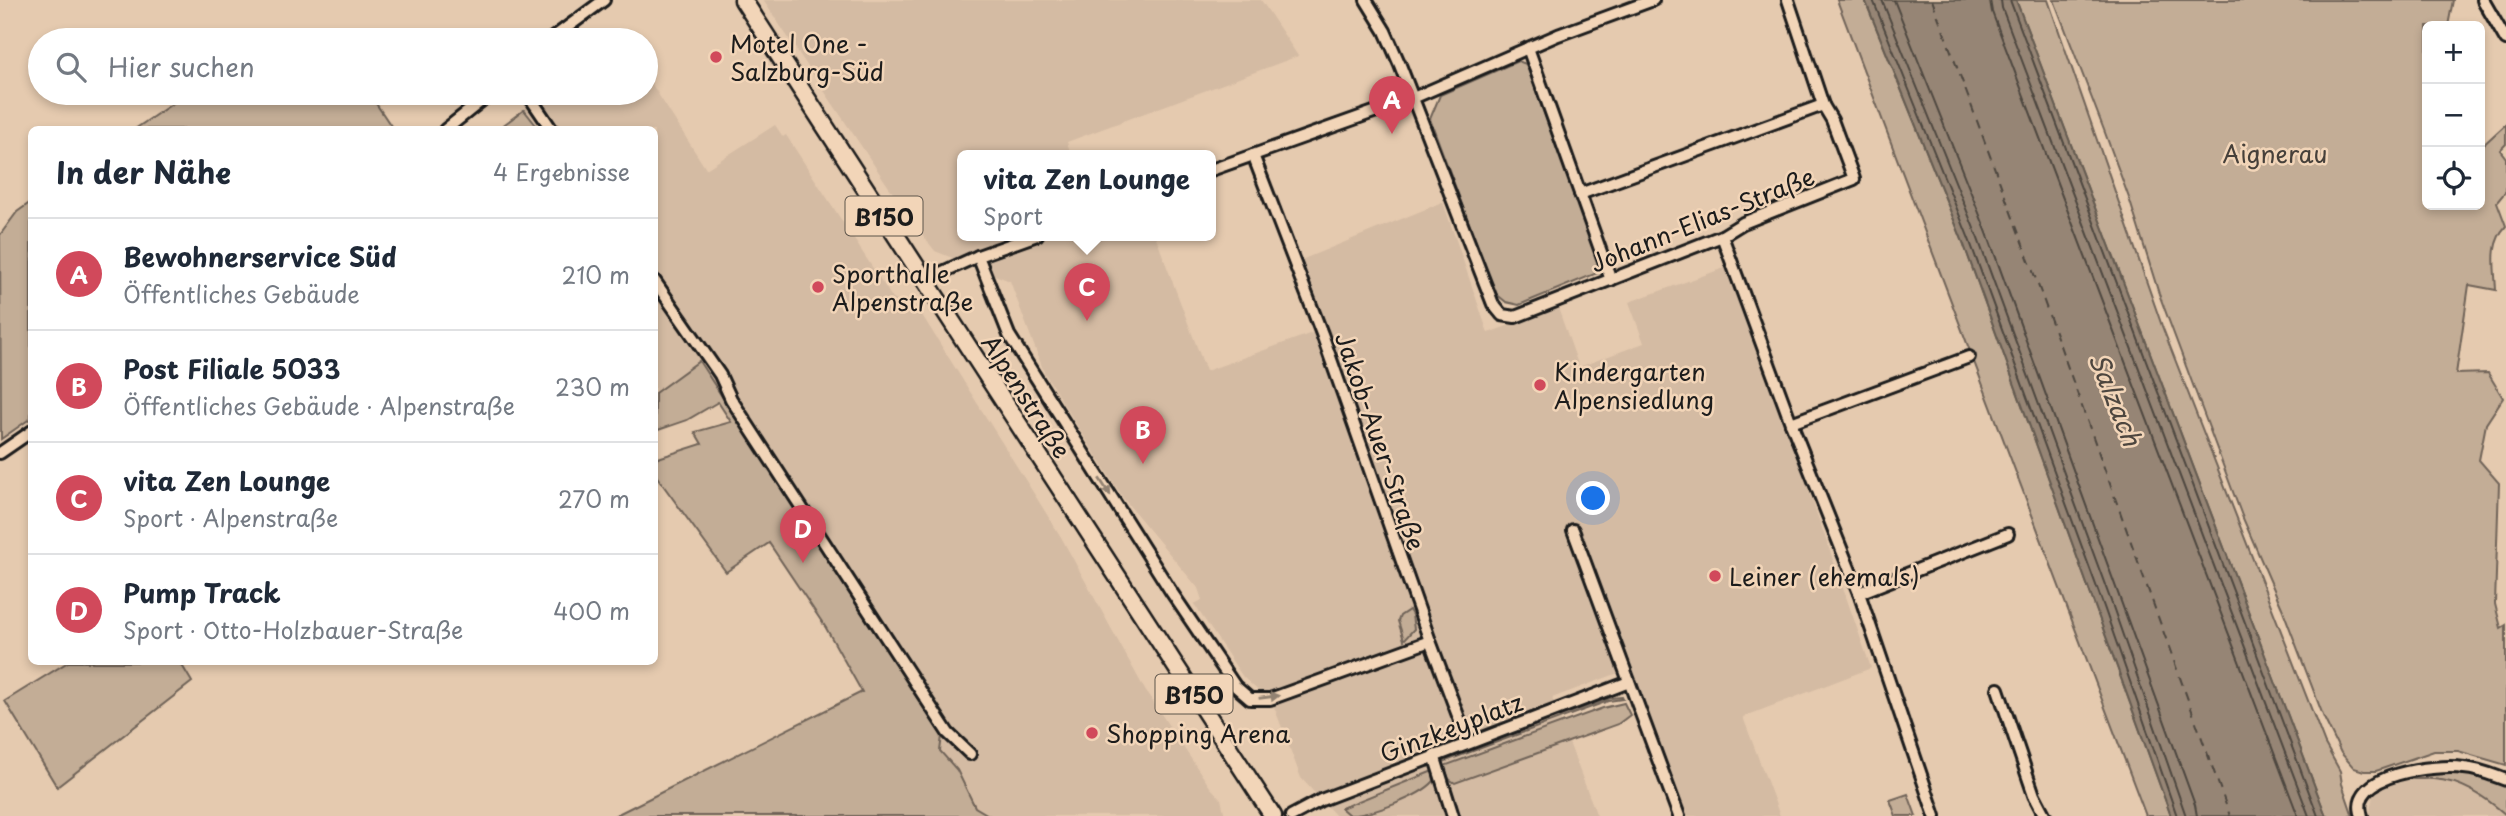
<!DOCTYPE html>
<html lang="de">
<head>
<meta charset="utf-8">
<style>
  :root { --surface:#fff; --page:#f6f6f7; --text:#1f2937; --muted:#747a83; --line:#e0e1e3; --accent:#d1495b }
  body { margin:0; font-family:"Playpen Sans",sans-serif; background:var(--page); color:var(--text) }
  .controls { position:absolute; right:21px; top:21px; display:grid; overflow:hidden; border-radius:10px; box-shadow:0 4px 10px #0003 }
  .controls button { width:63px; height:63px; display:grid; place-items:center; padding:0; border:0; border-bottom:2px solid var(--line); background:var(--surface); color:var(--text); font:35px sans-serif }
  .you { position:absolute; left:1594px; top:499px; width:24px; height:24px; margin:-18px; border:5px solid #fff; border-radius:50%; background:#1a73e8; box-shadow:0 0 0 10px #1a73e833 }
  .badge { display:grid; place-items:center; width:46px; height:46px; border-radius:50%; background:var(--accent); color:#fff; font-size:23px; font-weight:700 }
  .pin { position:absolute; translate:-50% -58px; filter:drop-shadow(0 2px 4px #0008) }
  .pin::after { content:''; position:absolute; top:37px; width:24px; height:21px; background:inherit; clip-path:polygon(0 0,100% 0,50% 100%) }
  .popup { position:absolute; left:957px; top:150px; width:259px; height:91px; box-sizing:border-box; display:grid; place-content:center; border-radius:10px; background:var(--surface); filter:drop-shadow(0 2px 5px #0005); font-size:23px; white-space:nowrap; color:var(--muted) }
  .popup b { font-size:26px; color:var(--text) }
  .popup::after { content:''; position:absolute; left:50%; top:100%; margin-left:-14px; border:14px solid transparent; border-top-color:var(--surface) }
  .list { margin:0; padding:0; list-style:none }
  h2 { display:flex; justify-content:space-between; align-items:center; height:91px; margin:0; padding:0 28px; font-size:30px }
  h2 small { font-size:23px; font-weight:400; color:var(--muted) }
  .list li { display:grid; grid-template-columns:46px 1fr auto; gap:21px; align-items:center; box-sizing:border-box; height:112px; padding:0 28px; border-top:2px solid var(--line) }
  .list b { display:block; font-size:26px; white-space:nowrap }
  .list p { margin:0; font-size:23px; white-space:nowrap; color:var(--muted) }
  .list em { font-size:23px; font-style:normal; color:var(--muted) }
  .icon { flex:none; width:38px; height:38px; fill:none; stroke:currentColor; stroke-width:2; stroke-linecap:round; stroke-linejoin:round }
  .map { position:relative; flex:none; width:2506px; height:816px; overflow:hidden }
  .search { position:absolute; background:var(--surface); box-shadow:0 4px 10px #0003; left:28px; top:28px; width:630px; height:77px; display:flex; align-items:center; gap:18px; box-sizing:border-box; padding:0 24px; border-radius:38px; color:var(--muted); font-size:26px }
  .panel { position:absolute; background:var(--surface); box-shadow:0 4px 10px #0003; left:28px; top:126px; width:630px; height:539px; border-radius:10px }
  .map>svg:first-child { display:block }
  .built { fill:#d4bba3 }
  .green { fill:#c3ad96; stroke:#706459; stroke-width:2 }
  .water { fill:#968574; stroke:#655b51; stroke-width:2 }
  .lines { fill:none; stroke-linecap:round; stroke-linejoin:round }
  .shore { stroke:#4d463f; stroke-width:2 }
  .ferry { stroke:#4d463f; stroke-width:2; stroke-dasharray:9 7; stroke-linecap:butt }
  .minor-casing { stroke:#1c1c1c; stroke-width:16 }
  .primary-casing { stroke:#1c1c1c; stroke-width:21 }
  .minor { stroke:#f2d5b8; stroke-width:10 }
  .primary { stroke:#f2d5b8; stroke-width:16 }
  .oneway { fill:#928272 }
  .poi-dot { fill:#d1495b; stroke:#f2d5b8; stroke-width:2.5 }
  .labels { text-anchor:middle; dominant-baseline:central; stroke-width:5; stroke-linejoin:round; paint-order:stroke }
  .shield { fill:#f2d5b8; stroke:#5c544b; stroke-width:2 }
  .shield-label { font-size:23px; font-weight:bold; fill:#1c1c1c }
  .poi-label { font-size:24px; fill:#1c1c1c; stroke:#f2d5b8; text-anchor:start }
  .park-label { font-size:24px; fill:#46403a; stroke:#f2d5b8 }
  .street-label { font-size:24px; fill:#1c1c1c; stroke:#f2d5b8 }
  .water-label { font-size:26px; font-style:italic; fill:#4d463f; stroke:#f2d5b8 }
</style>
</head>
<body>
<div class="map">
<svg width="2506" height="816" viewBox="0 0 2506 816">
  <rect width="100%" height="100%" fill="#e5caaf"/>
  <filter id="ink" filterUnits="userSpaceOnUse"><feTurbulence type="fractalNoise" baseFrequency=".0143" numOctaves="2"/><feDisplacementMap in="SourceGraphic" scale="14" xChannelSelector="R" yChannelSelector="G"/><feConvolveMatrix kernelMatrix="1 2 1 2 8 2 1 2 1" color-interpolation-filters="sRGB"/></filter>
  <g filter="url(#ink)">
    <g class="built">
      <polygon points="763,0 1261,0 1298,56 1067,142 1071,155 963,155 963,235 1155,235 1206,371 1326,328 1301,260 1443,202 1488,333 1558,308 1579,367 1644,343 1629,302 1730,266 1871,668 1743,717 1780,816 1672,816 1621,672 1552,698 1597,816 1336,816 1301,778 1273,704 1243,677 1194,604 1202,600 1198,588 1123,498 1061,400 1044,372 1010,281 935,251 909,217"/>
      <polygon points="646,75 706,169 775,125 783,137 786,135 893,299 922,315 1061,537 1145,690 1210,787 1221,799 1225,816 990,816 975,808 958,770 940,751 698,361 655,393 654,130 539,129 524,110 542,93 646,93"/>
      <polygon points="2406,777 2409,780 2432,779 2459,783 2489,801 2506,816 2369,816 2373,795 2383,786"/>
    </g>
    <g class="green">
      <polygon points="1837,0 1865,0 1963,242 2171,816 2146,816"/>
      <polygon points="2016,0 2048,0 2162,326 2325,744 2340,771 2342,784 2353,816 2326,816"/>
      <path d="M2054,0h399l-5,26h-21v179h53v-57l26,-24v20l-6,6 6,8v33l-9,11 9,24c-17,18 -11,41 -10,64l-27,-5 -13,89 32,-1 15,25 -17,26 -7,36 20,23 -4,121 6,24 5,-3v140l-48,-14h-24l-58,20h-12l-10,-3 -13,-15 -17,-35 -42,-110 -40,-92 -83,-222 -30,-96 -25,-68z"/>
      <polygon points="1518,61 1526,64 1602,271 1519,305 1506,302 1495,293 1430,119 1440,95"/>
      <polygon points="188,93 369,93 393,129 135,129"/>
      <polygon points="524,110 539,129 498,129"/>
      <polygon points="31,202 31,418 1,439 0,235 17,212"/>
      <polygon points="699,361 942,736 940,751 957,770 975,807 990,816 614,816 862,692 826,628 769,543 726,572 655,474 655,459 702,444 695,432 731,422 718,402 687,420 655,431 655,393"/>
      <polygon points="1409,610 1412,615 1414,629 1404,640 1398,621 1400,616"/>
      <polygon points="68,662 180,662 192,682 57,787 5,701"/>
      <polygon points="1622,697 1623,699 1608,701 1443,762 1444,759 1610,698"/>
      <polygon points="1624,703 1630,715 1618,724 1455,783 1449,779 1444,766 1603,708"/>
      <path d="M1433,771l1,10c-14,16 -65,35 -85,34l-8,-7z"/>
      <path d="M2464,771l25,7 17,8v29c-22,-19 -44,-34 -73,-36 -9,-1 -19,2 -27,-2l20,-5z"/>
      <polygon points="1908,794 1916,816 1896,816 1890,800"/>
    </g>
    <polygon class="water" points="1865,0 2016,0 2326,816 2171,816 1963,242"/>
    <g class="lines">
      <g class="shore">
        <polyline points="1873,0 1969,239 2104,607 2177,816"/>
        <polyline points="1882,0 1977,236 2112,604 2186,816"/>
        <polyline points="1894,0 1987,233 2195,805 2197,816"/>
        <polyline points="1990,0 1992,12 2298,816"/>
        <polyline points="2001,0 2002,8 2309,816"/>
        <polyline points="2010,0 2318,816"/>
      </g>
      <polyline class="ferry" points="1932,0 2041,293 2230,816"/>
      <g class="minor-casing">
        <g id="minor">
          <polyline points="1366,0 1385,31 1400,65 1493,304 1502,315 1515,317 1722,236 1743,223 1854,179 1832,120 1823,105 1788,0"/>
          <polyline points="2483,0 2506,40"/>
          <polyline points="550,40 604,0"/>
          <polyline points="1528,48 1611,280"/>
          <polyline points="527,93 552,130"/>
          <polyline points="445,130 491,93"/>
          <polyline points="1253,155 1322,334 1430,641 1468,742"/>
          <polyline points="1211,170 1413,98 1558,35 1653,0"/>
          <polyline points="1580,194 1823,105"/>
          <polyline points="1722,236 1791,423 1859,593 1935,816"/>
          <polyline points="978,256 1009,335 1172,593 1235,686 1250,699 1270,699 1430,641"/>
          <polyline points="654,280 720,375 731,399 948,733 970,754"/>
          <polyline points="925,280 978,256 1037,235"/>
          <polyline points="1791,423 1969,357"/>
          <polyline points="0,453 32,431"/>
          <polyline points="1573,530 1679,816"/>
          <polyline points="1859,593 2008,534"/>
          <polyline points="1998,689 2034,795 2045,816"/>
          <polyline points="1434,755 1453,816"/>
          <polyline points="1291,816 1321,800 1629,682"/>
          <path d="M2362,816c-16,-43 76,-52 102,-48 15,1 28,7 42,12"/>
        </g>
      </g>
      <g class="primary-casing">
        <polyline id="primary" points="743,0 1273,816"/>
      </g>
      <use href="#minor" class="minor"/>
      <use href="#primary" class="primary"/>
    </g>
    <defs><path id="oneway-solid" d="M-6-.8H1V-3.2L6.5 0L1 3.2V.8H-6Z" transform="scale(1.75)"/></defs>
    <g class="oneway">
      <use href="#oneway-solid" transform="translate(1105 487) rotate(57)"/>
      <use href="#oneway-solid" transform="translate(1269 697) rotate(-8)"/>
    </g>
  </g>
  <g class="poi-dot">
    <circle cx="716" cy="57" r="7"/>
    <circle cx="818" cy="287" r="7"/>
    <circle cx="1540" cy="385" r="7"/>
    <circle cx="1715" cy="576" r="7"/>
    <circle cx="1092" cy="733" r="7"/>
  </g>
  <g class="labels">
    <g class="shield">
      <rect x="845.5" y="196.5" width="77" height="39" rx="5"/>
      <rect x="1155.5" y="674.5" width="77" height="39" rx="5"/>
    </g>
    <g class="shield-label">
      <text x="884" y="216">B150</text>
      <text x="1194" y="694">B150</text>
    </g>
    <g class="poi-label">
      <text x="730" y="43">Motel One -<tspan x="730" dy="28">Salzburg-Süd</tspan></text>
      <text x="832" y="273">Sporthalle<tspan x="832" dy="28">Alpenstraße</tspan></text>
      <text x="1554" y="371">Kindergarten<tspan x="1554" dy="28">Alpensiedlung</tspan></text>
      <text x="1729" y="576">Leiner (ehemals)</text>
      <text x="1106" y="733">Shopping Arena</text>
    </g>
    <g class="park-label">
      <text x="2275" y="153">Aignerau</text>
    </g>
    <g class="street-label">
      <text transform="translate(1702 219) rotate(-22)">Johann-Elias-Straße</text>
      <text transform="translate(1027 396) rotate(57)">Alpenstraße</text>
      <text transform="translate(1381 441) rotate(71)">Jakob-Auer-Straße</text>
      <text transform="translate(1451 727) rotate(-21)">Ginzkeyplatz</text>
    </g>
    <g class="water-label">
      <text transform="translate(2116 399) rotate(68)">Salzach</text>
    </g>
  </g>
</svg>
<div class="controls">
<button>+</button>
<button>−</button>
<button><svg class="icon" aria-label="locate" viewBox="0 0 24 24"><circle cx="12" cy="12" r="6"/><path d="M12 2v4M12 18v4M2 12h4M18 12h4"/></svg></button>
</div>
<div class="you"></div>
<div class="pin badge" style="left:1392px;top:134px">A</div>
<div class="pin badge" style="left:1143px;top:464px">B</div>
<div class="pin badge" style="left:1087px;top:321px">C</div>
<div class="popup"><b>vita Zen Lounge</b>Sport</div>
<div class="pin badge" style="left:803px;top:563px">D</div>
<div class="search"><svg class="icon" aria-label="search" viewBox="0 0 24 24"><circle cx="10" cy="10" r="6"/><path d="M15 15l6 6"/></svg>Hier suchen</div>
<section class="panel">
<h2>In der Nähe<small>4 Ergebnisse</small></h2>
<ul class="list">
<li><span class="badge">A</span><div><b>Bewohnerservice Süd</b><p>Öffentliches Gebäude</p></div><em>210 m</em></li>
<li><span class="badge">B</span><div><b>Post Filiale 5033</b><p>Öffentliches Gebäude · Alpenstraße</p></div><em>230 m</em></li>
<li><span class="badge">C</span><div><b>vita Zen Lounge</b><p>Sport · Alpenstraße</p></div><em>270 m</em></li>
<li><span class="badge">D</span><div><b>Pump Track</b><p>Sport · Otto-Holzbauer-Straße</p></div><em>400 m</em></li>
</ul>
</section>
</div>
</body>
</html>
